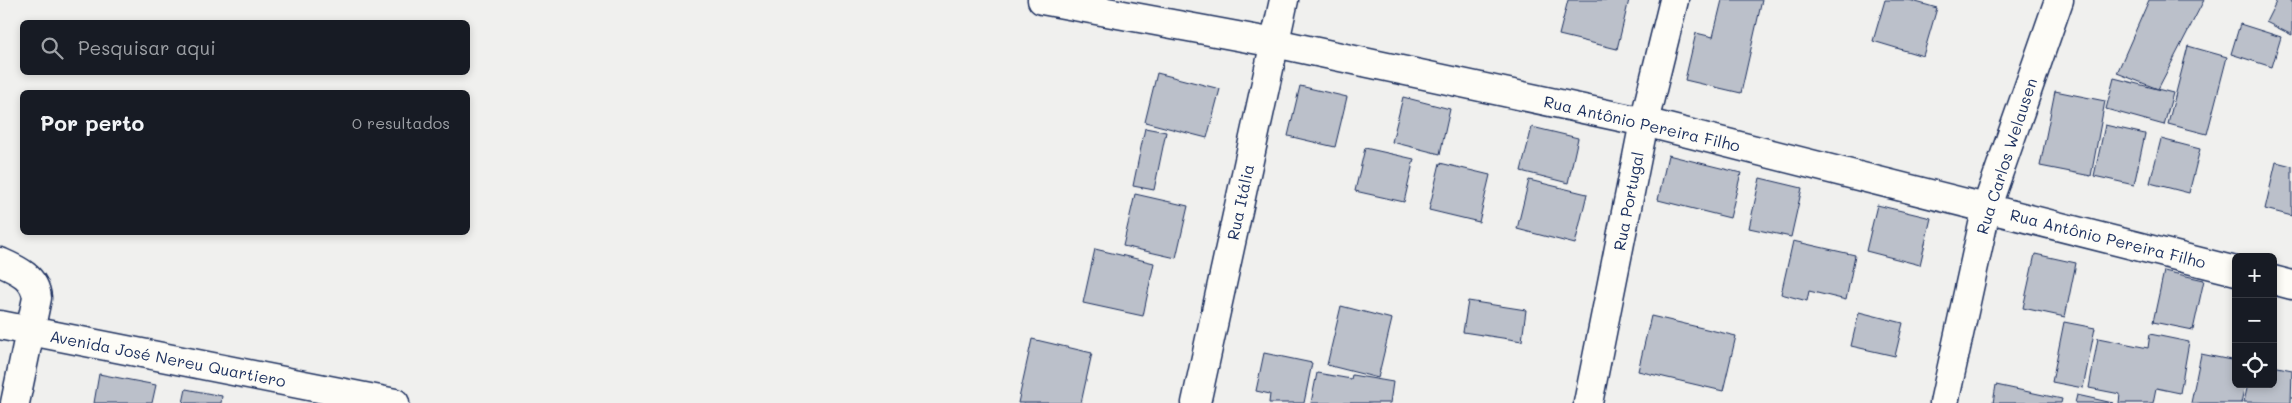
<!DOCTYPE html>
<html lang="pt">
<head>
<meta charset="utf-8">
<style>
  :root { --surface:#171b24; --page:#242831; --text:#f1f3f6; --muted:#9ea1a6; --line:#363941 }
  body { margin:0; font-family:Mali,sans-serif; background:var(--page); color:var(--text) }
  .controls { position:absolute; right:15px; bottom:15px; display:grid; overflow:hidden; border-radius:8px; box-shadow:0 2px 8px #0003 }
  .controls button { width:45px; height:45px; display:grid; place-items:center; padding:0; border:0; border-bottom:1px solid var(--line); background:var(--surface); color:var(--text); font:25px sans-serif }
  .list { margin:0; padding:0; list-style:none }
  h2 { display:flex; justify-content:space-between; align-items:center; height:65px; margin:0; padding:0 20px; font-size:21px }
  h2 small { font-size:16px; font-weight:400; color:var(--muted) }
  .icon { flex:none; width:28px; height:28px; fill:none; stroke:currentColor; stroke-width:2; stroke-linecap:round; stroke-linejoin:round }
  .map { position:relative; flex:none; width:2292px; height:403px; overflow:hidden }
  .search { position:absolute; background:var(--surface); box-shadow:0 2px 8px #0003; left:20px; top:20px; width:450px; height:55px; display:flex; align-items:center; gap:12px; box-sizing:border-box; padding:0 18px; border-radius:8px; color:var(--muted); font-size:19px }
  .panel { position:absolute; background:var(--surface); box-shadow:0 2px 8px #0003; left:20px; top:90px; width:450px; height:145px; border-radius:8px }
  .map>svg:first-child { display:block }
  .building { fill:#bbc0ca; stroke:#1b2f5e }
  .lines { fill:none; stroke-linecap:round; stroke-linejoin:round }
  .minor-casing { stroke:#1b2f5e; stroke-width:31 }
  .tertiary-casing { stroke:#1b2f5e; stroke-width:31 }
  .minor { stroke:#fdfcf7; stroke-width:28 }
  .tertiary { stroke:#fdfcf7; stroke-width:28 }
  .labels { text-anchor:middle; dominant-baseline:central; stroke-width:4; stroke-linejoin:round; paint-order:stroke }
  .street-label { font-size:16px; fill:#1b2f5e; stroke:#fdfcf7 }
</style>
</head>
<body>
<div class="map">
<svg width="2292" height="403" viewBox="0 0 2292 403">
  <rect width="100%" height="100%" fill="#f0f0ee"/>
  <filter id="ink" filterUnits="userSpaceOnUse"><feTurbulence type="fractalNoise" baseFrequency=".02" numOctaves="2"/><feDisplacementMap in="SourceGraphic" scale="10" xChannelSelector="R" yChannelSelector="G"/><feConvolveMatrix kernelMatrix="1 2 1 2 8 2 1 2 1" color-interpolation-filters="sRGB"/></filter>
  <g filter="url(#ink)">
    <g class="building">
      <polygon points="1568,0 1629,0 1617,49 1559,35"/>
      <polygon points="1722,0 1762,0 1741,93 1685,80 1696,33 1713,37"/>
      <polygon points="1885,0 1909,0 1937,8 1923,56 1873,41"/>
      <polygon points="2149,0 2204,0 2158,89 2117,73"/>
      <polygon points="2277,0 2292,0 2292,35 2266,22"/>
      <polygon points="2240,24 2281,37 2272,67 2231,54"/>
      <polygon points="2188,46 2227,57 2207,134 2168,124"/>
      <polygon points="1157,73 1220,89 1207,138 1145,122"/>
      <polygon points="2114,78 2173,93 2164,125 2106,109"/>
      <polygon points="1300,86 1347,97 1335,147 1288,136"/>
      <polygon points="2055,91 2105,101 2091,176 2040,166"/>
      <polygon points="1403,97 1450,109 1440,154 1392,142"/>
      <polygon points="2105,125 2145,134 2134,185 2094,176"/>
      <polygon points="1532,127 1578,138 1568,183 1521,171"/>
      <polygon points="1145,128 1166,132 1154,190 1133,186"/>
      <polygon points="2161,139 2200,149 2189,193 2150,183"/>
      <polygon points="1365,148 1414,159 1404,202 1355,191"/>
      <polygon points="1668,155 1741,173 1730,218 1658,200"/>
      <polygon points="2276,162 2292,166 2292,216 2265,209"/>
      <polygon points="1440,163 1490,175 1479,222 1429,210"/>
      <polygon points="1760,178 1802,188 1791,237 1749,228"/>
      <polygon points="1529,180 1587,194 1575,244 1517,229"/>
      <polygon points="1135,194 1188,206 1176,258 1123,246"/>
      <polygon points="1877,205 1931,218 1920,265 1866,251"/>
      <polygon points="1793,241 1855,255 1846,300 1809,291 1807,301 1781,294"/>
      <polygon points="1095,249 1154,263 1143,316 1083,303"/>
      <polygon points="2035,254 2076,263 2065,317 2023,308"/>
      <polygon points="2164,271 2204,280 2193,330 2153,322"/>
      <polygon points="1468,301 1526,310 1522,341 1463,332"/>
      <polygon points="1341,306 1392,319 1378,378 1327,365"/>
      <polygon points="1859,312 1903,323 1895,356 1851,346"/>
      <polygon points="1651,316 1736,336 1723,391 1638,371"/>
      <polygon points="2064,322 2095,328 2083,388 2052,382"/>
      <polygon points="2150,334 2189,342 2180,393 2156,388 2153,403 2119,403 2120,394 2089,388 2098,338 2148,348"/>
      <polygon points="1032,339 1092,353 1081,403 1018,403"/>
      <polygon points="1264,353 1312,363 1304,403 1269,403 1270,394 1256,391"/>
      <polygon points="2201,354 2236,361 2236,384 2245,384 2241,403 2191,403"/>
      <polygon points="2273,366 2292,370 2291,403 2244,402 2248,384 2273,384"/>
      <polygon points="1317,373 1351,379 1352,375 1393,382 1390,403 1311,403"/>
      <polygon points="99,374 156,385 152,403 94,403"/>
      <polygon points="1996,385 2062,399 2061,403 1993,403"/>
      <polygon points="186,389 222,396 221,403 183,403"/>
      <polygon points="2077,395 2113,403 2075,403"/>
    </g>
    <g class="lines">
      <g class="minor-casing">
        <g id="minor">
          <polyline points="1042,0 1275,43 1644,122 2236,271"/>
          <path d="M0,262c18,8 35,15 37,36l-22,105"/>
          <polyline points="2273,280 2292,285"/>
          <polyline points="0,325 395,403"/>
          <polyline points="1196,403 1284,0"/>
          <polyline points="1588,403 1644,122 1674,0"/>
        </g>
      </g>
      <g class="tertiary-casing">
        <polyline id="tertiary" points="1944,403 1987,206 2059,0"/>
      </g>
      <use href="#minor" class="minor"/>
      <use href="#tertiary" class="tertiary"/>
    </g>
  </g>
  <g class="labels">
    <g class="street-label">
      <text transform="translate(1642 123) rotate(13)">Rua Antônio Pereira Filho</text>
      <text transform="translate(2006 156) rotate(-72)">Rua Carlos Welausen</text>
      <text transform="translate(1628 201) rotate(-79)">Rua Portugal</text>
      <text transform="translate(1240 202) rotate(-78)">Rua Itália</text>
      <text transform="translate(2108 238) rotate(14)">Rua Antônio Pereira Filho</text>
      <text transform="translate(168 358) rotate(11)">Avenida José Nereu Quartiero</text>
    </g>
  </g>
</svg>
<div class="controls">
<button>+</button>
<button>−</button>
<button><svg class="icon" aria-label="locate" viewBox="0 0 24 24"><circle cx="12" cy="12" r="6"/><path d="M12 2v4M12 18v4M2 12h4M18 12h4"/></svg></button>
</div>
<div class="search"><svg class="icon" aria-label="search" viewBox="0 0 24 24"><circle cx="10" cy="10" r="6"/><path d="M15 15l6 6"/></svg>Pesquisar aqui</div>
<section class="panel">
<h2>Por perto<small>0 resultados</small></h2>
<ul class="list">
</ul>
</section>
</div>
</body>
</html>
